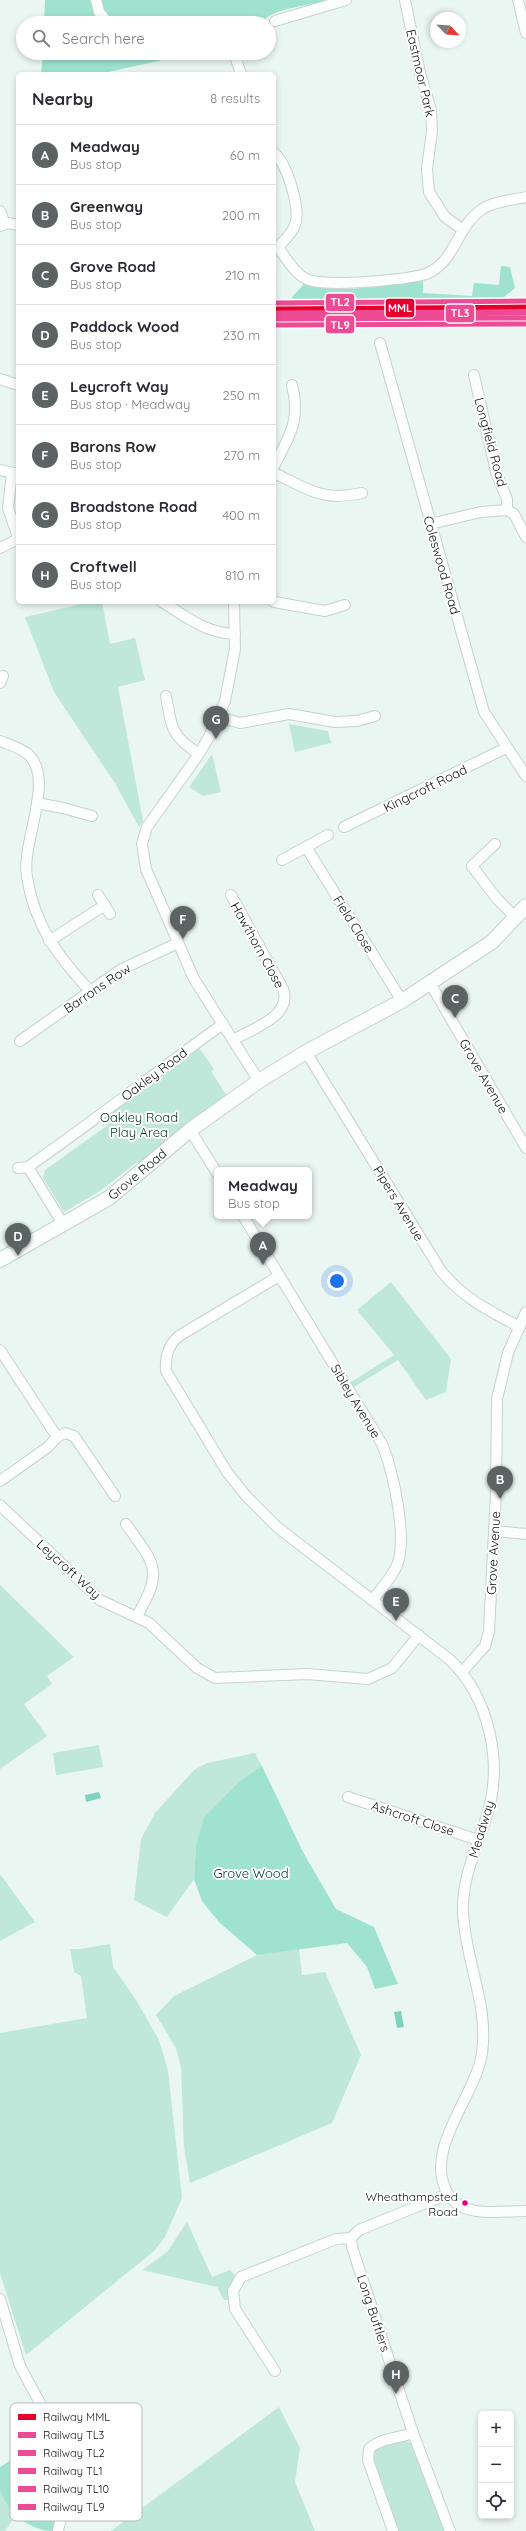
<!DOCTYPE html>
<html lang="en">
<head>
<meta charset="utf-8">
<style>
  :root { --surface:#fff; --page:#f7f7f7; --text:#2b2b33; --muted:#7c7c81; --line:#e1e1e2; --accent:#5b6462 }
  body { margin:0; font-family:Quicksand,sans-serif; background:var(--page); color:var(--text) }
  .controls { position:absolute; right:12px; bottom:12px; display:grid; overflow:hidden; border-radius:6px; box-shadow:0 2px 6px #0003 }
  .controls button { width:36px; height:36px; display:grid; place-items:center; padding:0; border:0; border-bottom:1px solid var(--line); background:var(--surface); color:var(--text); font:20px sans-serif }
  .compass { position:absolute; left:430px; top:12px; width:36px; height:36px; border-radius:50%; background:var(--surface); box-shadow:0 2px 6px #0003; rotate:115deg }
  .you { position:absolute; left:337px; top:1281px; width:14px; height:14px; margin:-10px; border:3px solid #fff; border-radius:50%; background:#1a73e8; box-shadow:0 0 0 6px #1a73e833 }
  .badge { display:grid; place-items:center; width:26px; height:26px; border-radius:50%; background:var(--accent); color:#fff; font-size:13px; font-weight:700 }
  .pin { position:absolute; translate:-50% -33px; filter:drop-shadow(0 1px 2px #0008) }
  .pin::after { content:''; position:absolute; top:21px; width:14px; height:12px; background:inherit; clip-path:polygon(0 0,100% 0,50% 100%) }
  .popup { position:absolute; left:214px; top:1167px; width:98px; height:52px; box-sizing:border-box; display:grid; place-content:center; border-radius:6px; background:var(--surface); filter:drop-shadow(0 1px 3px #0005); font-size:13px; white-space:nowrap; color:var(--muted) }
  .popup b { font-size:15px; color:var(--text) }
  .popup::after { content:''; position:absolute; left:50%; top:100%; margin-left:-8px; border:8px solid transparent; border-top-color:var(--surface) }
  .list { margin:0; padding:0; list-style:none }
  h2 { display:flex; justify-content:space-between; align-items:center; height:52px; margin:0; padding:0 16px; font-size:17px }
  h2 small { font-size:13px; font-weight:400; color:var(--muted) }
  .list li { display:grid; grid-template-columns:26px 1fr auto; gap:12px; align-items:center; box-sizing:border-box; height:60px; padding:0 16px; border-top:1px solid var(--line) }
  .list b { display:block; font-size:15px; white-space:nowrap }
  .list p { margin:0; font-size:13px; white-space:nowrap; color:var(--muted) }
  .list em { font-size:13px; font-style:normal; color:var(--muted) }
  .icon { flex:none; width:22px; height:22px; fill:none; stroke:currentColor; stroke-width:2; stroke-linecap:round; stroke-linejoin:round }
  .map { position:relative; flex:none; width:526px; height:2531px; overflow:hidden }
  .search { position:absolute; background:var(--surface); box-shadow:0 2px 6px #0003; left:16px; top:16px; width:260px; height:44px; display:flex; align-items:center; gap:10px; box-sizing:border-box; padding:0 14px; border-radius:22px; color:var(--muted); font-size:15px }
  .panel { position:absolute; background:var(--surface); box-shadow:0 2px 6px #0003; left:16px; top:72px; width:260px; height:532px; border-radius:6px }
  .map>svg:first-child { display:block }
  .green { fill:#bfe7da }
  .forest { fill:#9fe2d0 }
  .water { fill:#7fd3be }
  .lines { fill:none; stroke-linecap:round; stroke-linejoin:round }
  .street-casing { stroke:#c7d2ce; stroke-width:12 }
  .secondary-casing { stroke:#c7d2ce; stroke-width:16 }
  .street { stroke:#fcfefd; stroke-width:10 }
  .secondary { stroke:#fcfefd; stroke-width:14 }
  .rail-1-casing { stroke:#fff; stroke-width:8 }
  .rail-2-casing { stroke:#fff; stroke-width:8 }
  .rail-3-casing { stroke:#fff; stroke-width:8 }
  .rail-4-casing { stroke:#fff; stroke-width:8 }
  .rail-5-casing { stroke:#fff; stroke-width:8 }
  .rail-6-casing { stroke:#fff; stroke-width:8 }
  .rail-1 { stroke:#e4002b; stroke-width:5 }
  .rail-2 { stroke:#ee4b95; stroke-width:5 }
  .rail-3 { stroke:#ee4b95; stroke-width:5 }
  .rail-4 { stroke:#ee4b95; stroke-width:5 }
  .rail-5 { stroke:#ee4b95; stroke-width:5 }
  .rail-6 { stroke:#ee4b95; stroke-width:5 }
  .bus-dot { fill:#e5007d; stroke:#fff; stroke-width:1.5 }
  .labels { text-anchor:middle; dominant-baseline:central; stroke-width:4; stroke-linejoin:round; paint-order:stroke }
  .bus-label { font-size:12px; fill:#0e1614; stroke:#fff; text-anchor:end }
  .street-label { font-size:13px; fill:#0e1614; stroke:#fff }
  .park-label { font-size:13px; fill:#00352a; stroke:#fff }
  .key { fill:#fff; stroke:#b7b9b8; stroke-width:1 }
  .key-label { font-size:11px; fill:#0e1614 }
  .line-badge { stroke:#fff; stroke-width:1.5 }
  .badge-label { font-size:11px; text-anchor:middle; font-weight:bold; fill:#fff }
</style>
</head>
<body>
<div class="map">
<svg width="526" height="2531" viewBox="0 0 526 2531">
  <rect width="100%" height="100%" fill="#eaf6f2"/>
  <g class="green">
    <polygon points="91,602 102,602 110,644 135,638 145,680 118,687 143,821 139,827 115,783 54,692 25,617"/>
    <polygon points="289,724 328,731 331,743 295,752"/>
    <polygon points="212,754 221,792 203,796 189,787"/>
    <polygon points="199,1048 214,1069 211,1071 228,1098 140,1166 137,1162 100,1191 64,1212 43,1178 45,1170 108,1125 104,1119"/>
    <polygon points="391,1282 451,1359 446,1392 426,1400 398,1360 354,1387 351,1382 394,1355 357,1310"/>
    <polygon points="0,1585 74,1657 47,1676 52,1684 24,1704 47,1736 0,1769"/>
    <polygon points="99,1745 103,1767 56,1775 53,1753"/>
    <polygon points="255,1753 262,1766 241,1780 196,1845 194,1879 167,1917 134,1900 141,1839 155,1813 194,1770 207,1763"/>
    <polygon points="0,1874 35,1922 0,1941"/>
    <polygon points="110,1944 113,1967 136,2000 159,2040 168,2070 182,2198 165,2237 154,2251 26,2355 0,2273 0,2033 87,2018 81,1976 74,1972 70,1949 80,1949"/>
    <polygon points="299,1949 302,1975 325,1972 361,2055 332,2123 190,2183 184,2147 181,2067 176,2048 156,2015 174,1996 257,1955"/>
    <polygon points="187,2222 212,2277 230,2270 237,2277 229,2300 224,2300 217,2287 142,2270 167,2252"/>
    <polygon points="279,2407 300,2448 295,2482 315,2531 111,2531"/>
    <polygon points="406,2441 414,2444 417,2451 444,2531 398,2531 372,2460 374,2450 381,2444"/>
    <polygon points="0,2489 15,2516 5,2531 0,2531"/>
  </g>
  <g class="forest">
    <path d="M45,0h282c-16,6 -58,8 -65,23h-218z"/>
    <polygon points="43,53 195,53 99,74 41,74"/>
    <path d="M501,266l9,1 5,21 -16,13h-207v-4l12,-13c33,11 85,1 119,-3v12l49,3 2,-13 25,2z"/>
    <polygon points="262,1766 303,1852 336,1909 374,1927 398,1984 375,1989 367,1967 347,1943 257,1955 219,1922 202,1901 194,1879 196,1845 204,1818 241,1780"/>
    <path d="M48,2436c12,28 12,65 6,95 -25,0 -46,-18 -54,-41 0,-7 0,-16 0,-23z"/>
  </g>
  <g class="water">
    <polygon points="99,1792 101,1798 86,1802 85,1795"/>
    <polygon points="401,2011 404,2027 397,2028 394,2012"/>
  </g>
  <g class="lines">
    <g class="street-casing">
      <g id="street">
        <polyline points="96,0 99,12 108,23"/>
        <polyline points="405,0 420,73 431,110 432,131 427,169 429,192 445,217 462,229"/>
        <polyline points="518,0 526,33"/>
        <polyline points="275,21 346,0"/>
        <polyline points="234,53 241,74"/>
        <path d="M274,153c13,10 27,56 21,72 -3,9 -11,15 -17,22 8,11 18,29 31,33 21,7 94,0 117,-6 32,-14 29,-48 58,-66 12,-7 28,-8 42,-11"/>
        <polyline points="0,211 5,224"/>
        <polyline points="0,226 8,223 18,225"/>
        <polyline points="380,343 484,712 526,776"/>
        <polyline points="474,375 496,472 507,499 507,510 514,514 526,537"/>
        <polyline points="0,379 18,385"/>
        <path d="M274,466c16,-31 27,-46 18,-81"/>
        <polyline points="0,470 18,474"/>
        <polyline points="12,473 8,508 18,537"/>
        <path d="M274,473c34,16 48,29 88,20"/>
        <polyline points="430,524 481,512 507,510"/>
        <polyline points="0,548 18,539"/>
        <path d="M162,602c25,15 43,31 73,32"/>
        <polyline points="234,602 235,649 225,701 210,735 199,754 147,827 142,844 146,869 194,979 259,1081"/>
        <polyline points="274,602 325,611 345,605"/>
        <polyline points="0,683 3,676"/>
        <path d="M166,696c6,32 4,39 33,58"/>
        <polyline points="219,717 240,723 289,714 335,722 357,721 375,716"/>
        <path d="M0,741c10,4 22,7 30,15 24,27 -9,87 -3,121 8,50 31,79 63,114"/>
        <polyline points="37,803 63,808 92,816"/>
        <polyline points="344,827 506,748"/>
        <polyline points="495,844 472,866 497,899 516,918"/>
        <polyline points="306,847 402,1001"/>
        <polyline points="282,860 328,835"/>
        <polyline points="98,895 110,914"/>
        <path d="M231,895l52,94c10,27 -31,40 -50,51"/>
        <polyline points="49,941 105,905"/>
        <polyline points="430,983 526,1148"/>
        <polyline points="20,1041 120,970 178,943"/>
        <path d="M306,1052l135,219c22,27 48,40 79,56"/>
        <polyline points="190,1130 217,1173"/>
        <polyline points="28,1167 63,1224"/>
        <path d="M18,1168l10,-1c66,-46 129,-96 195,-143"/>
        <path d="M243,1216l139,228c11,27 26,94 15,121 -5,13 -16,24 -25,35"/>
        <path d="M279,1276l-100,60c-11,9 -14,20 -13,35l61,101 20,25 30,30 172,132c41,38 55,106 37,159 -10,32 -24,60 -23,94 2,48 26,93 19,141 -6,43 -60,97 -34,141 15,25 53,17 78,17"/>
        <polyline points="0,1350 57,1437 65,1433 74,1436 115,1496"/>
        <polyline points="0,1481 48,1447 57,1437"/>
        <polyline points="0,1505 100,1600 149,1623 197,1668 215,1678 307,1674 368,1679 392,1668 419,1635"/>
        <path d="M126,1524c29,41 38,45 11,92"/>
        <polyline points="494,1531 526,1534"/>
        <polyline points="463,1671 485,1646 489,1631 496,1493 497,1399 508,1353 526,1312"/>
        <polyline points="348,1797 478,1840"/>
        <polyline points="351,2238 352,2247 413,2433 450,2531"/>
        <polyline points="0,2299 20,2366 61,2442 65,2498 58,2531"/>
        <polyline points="275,2371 235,2309 233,2291 241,2277 336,2239 351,2238 359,2230 448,2194"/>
        <path d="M393,2531l-25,-71 1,-11c11,-11 30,-11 44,-16"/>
      </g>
    </g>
    <g class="secondary-casing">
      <polyline id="secondary" points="0,1260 109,1198 190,1130 259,1081 306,1052 402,1001 492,942 526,906"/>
    </g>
    <use href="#street" class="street"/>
    <use href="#secondary" class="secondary"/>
    <g class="rail-1-casing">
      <polyline id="rail-1" points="274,309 526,307"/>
    </g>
    <g class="rail-2-casing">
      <polyline id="rail-2" points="274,315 526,313"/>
    </g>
    <g class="rail-3-casing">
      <polyline id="rail-3" points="274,303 526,301"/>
    </g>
    <g class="rail-4-casing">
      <polyline id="rail-4" points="274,313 526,312"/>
    </g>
    <g class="rail-5-casing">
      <polyline id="rail-5" points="274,319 526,318"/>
    </g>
    <g class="rail-6-casing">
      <polyline id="rail-6" points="274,325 526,324"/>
    </g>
    <use href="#rail-1" class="rail-1"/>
    <use href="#rail-2" class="rail-2"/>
    <use href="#rail-3" class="rail-3"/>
    <use href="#rail-4" class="rail-4"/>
    <use href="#rail-5" class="rail-5"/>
    <use href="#rail-6" class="rail-6"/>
  </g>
  <circle class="bus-dot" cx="465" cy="2203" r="3.5"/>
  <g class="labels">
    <g class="bus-label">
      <text x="458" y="2196">Wheathampsted<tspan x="458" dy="15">Road</tspan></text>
    </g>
    <g class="street-label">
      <text transform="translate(421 73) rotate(77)">Eastmoor Park</text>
      <text transform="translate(491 442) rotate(75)">Longfield Road</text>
      <text transform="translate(442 565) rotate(74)">Coleswood Road</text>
      <text transform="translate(425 788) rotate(-26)">Kingcroft Road</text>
      <text transform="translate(354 924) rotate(58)">Field Close</text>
      <text transform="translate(258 945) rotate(61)">Hawthorn Close</text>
      <text transform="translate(97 988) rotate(-34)">Barrons Row</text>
      <text transform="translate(154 1074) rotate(-37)">Oakley Road</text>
      <text transform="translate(484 1076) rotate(60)">Grove Avenue</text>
      <text transform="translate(137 1174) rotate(-40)">Grove Road</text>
      <text transform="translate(399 1203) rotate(59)">Pipers Avenue</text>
      <text transform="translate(356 1401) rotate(59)">Sibley Avenue</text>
      <text transform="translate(493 1553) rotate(-87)">Grove Avenue</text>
      <text transform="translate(69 1569) rotate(42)">Leycroft Way</text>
      <text transform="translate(413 1818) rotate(18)">Ashcroft Close</text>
      <text transform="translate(481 1829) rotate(-73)">Meadway</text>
      <text transform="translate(374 2313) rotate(72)">Long Buftlers</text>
    </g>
    <g class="park-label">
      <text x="139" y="1117">Oakley Road<tspan x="139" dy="15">Play Area</tspan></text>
      <text x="251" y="1873">Grove Wood</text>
    </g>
  </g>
  <rect x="10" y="2403" width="132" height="118" rx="6" class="key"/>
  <rect x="18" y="2414" width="18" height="6" fill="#e4002b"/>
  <rect x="18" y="2432" width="18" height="6" fill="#ee4b95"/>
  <rect x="18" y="2450" width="18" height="6" fill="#ee4b95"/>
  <rect x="18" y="2468" width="18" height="6" fill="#ee4b95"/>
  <rect x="18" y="2486" width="18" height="6" fill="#ee4b95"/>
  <rect x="18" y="2504" width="18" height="6" fill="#ee4b95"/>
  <g class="key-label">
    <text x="43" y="2421">Railway MML</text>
    <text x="43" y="2439">Railway TL3</text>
    <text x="43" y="2457">Railway TL2</text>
    <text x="43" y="2475">Railway TL1</text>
    <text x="43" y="2493">Railway TL10</text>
    <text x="43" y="2511">Railway TL9</text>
  </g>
  <g class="line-badge">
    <rect x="325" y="293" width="30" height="19" rx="4" fill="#ee4b95"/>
    <rect x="385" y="298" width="30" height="20" rx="4" fill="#e4002b"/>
    <rect x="445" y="304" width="30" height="19" rx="4" fill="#ee4b95"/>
    <rect x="325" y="315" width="30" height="19" rx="4" fill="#ee4b95"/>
  </g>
  <g class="badge-label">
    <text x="340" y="306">TL2</text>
    <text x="400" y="312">MML</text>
    <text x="460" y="317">TL3</text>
    <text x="340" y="329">TL9</text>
  </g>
</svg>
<div class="controls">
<button>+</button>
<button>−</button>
<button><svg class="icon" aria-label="locate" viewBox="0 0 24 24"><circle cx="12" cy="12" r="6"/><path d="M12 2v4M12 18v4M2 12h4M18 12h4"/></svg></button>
</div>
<svg class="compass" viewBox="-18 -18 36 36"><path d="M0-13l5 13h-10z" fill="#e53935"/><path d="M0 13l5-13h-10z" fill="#7c7c81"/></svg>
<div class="you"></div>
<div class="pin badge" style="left:263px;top:1265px">A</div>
<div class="popup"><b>Meadway</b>Bus stop</div>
<div class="pin badge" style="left:500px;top:1499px">B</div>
<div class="pin badge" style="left:455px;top:1018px">C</div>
<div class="pin badge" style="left:18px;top:1256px">D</div>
<div class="pin badge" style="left:396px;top:1621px">E</div>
<div class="pin badge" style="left:183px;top:939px">F</div>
<div class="pin badge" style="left:216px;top:739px">G</div>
<div class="pin badge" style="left:396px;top:2394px">H</div>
<div class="search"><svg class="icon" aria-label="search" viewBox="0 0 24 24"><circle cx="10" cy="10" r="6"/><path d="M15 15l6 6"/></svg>Search here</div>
<section class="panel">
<h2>Nearby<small>8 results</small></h2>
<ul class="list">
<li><span class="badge">A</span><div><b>Meadway</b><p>Bus stop</p></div><em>60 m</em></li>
<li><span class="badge">B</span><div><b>Greenway</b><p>Bus stop</p></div><em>200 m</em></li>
<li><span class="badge">C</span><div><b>Grove Road</b><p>Bus stop</p></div><em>210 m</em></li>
<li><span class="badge">D</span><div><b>Paddock Wood</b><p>Bus stop</p></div><em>230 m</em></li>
<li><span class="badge">E</span><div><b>Leycroft Way</b><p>Bus stop · Meadway</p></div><em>250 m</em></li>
<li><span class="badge">F</span><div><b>Barons Row</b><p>Bus stop</p></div><em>270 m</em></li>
<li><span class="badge">G</span><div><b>Broadstone Road</b><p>Bus stop</p></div><em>400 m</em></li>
<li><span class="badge">H</span><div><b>Croftwell</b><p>Bus stop</p></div><em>810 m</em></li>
</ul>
</section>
</div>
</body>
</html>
